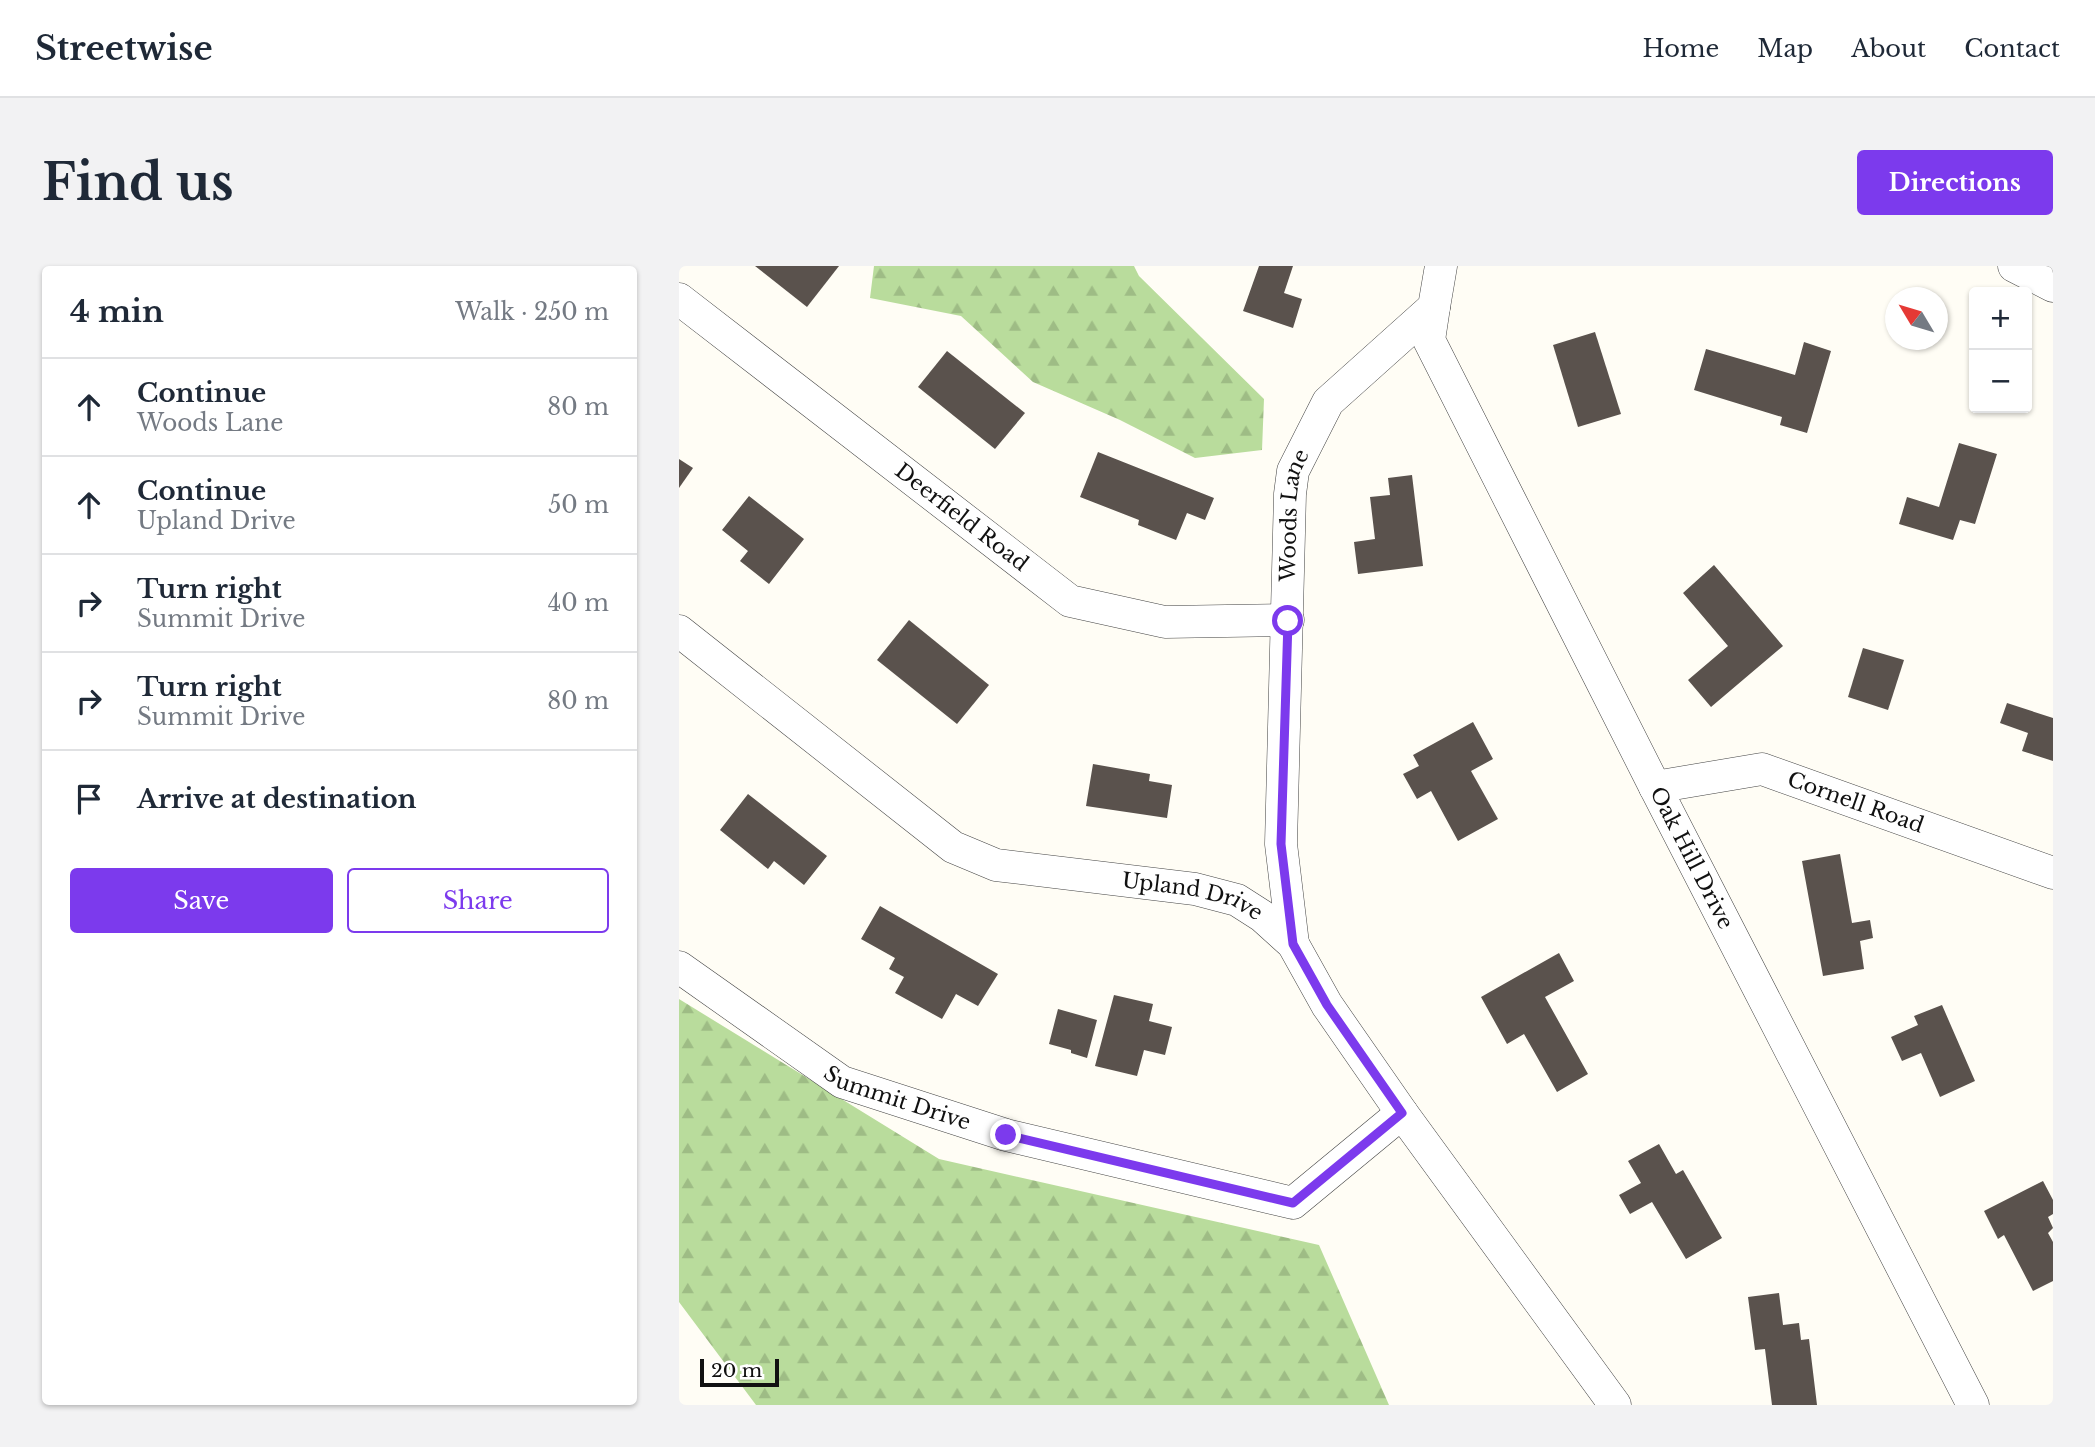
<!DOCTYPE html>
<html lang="en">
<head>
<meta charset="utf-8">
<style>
  :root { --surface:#fff; --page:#f2f2f3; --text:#1f2937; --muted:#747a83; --line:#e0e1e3; --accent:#7c3aed }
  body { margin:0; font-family:"Libre Baskerville",serif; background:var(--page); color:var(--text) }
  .controls { position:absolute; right:21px; top:21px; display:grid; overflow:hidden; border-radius:7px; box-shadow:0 2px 5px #0004 }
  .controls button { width:63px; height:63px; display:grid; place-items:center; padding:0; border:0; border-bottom:2px solid var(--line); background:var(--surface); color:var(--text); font:35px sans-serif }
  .compass { position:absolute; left:1206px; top:21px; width:63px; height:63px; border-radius:50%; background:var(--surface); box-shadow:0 2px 5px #0004; rotate:308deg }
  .scale { position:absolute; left:21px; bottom:18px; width:79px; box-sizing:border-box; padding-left:7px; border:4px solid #111; border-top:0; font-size:19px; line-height:24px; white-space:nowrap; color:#111; -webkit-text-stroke:5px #fff; paint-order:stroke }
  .stop { position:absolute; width:21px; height:21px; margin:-16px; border:5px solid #7c3aed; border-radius:50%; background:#fff }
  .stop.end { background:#7c3aed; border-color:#fff; box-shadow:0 2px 7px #0008 }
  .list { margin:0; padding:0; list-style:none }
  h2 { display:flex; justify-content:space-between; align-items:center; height:91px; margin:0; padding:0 28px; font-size:30px }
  h2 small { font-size:23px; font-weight:400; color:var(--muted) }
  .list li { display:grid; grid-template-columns:46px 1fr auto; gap:21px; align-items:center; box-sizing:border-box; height:98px; padding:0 28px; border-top:2px solid var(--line) }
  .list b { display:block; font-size:26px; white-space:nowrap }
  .list p { margin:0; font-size:23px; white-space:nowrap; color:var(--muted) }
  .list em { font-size:23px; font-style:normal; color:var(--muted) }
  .actions { display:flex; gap:14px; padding:21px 28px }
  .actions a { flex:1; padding:16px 0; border:2px solid var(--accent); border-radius:7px; text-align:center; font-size:24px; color:var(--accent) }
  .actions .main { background:var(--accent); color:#fff }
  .icon { flex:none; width:38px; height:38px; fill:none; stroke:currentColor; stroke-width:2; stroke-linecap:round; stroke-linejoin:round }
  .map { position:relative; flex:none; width:1374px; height:1139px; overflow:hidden; border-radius:7px }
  header { display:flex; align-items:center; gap:42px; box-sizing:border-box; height:98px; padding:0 35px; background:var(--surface); border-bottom:2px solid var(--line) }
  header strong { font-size:33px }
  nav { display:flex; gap:38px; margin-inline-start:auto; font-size:24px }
  .intro { display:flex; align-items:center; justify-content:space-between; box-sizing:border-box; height:168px; padding:0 42px }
  h1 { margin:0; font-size:49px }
  .button { padding:18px 32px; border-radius:7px; background:var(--accent); color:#fff; font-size:24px; font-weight:700 }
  main { display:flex; gap:42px; padding:0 42px }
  aside { flex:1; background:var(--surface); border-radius:7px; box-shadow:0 2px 5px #0004 }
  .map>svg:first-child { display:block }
  .forest { fill:url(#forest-firs) }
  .building { fill:#5a524d }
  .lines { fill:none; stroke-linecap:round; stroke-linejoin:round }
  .minor-casing { stroke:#444; stroke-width:33 }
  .minor { stroke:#fff; stroke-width:32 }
  .route { stroke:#7c3aed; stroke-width:9 }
  .labels { text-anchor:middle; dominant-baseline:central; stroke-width:7; stroke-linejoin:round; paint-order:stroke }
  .street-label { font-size:21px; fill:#111; stroke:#fff }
</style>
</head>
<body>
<header>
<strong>Streetwise</strong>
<nav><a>Home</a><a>Map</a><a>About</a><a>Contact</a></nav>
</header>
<div class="intro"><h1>Find us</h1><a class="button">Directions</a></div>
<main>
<aside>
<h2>4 min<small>Walk · 250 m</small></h2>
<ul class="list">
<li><svg class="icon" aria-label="ahead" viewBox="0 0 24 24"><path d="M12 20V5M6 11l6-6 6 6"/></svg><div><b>Continue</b><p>Woods Lane</p></div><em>80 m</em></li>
<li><svg class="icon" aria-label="ahead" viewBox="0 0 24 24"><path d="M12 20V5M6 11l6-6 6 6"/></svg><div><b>Continue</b><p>Upland Drive</p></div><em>50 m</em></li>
<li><svg class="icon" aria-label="right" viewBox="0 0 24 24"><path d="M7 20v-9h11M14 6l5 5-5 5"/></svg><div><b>Turn right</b><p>Summit Drive</p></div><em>40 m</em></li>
<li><svg class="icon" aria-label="right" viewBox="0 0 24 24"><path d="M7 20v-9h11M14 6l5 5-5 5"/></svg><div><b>Turn right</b><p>Summit Drive</p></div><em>80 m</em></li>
<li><svg class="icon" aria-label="arrive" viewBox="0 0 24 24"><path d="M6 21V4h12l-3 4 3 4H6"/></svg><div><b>Arrive at destination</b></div></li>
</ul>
<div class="actions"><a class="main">Save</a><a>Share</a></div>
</aside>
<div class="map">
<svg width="1374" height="1139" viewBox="0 0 1374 1139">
  <defs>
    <pattern id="forest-firs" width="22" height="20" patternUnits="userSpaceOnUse" patternTransform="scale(1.75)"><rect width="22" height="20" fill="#b9dc9c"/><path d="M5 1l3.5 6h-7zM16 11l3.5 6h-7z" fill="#9ebc85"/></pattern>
  </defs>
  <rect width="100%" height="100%" fill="#fffdf5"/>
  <g class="forest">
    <polygon points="195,0 455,0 460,10 585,133 583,184 516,192 441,154 354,116 282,50 191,32"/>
    <polygon points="0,733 260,893 640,979 710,1139 77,1139 0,1036"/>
  </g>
  <g class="building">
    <polygon points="76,0 160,0 128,41"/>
    <polygon points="580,0 614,0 605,27 623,33 614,62 564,45"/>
    <polygon points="916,66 942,148 899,161 874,79"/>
    <polygon points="1125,76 1152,85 1128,167 1101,159 1103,151 1015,124 1027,83 1116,109"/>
    <polygon points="268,85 346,147 316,183 239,121"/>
    <polygon points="1280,177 1318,188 1296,258 1281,254 1274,274 1220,258 1228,231 1260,241"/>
    <polygon points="419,186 535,232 526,254 508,247 497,274 459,259 460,254 401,231"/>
    <polygon points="0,193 14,202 0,222"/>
    <polygon points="733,209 744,300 679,308 675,276 696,273 691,231 711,229 709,212"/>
    <polygon points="70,230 125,273 90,318 61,295 69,285 43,264"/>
    <polygon points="1035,299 1104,380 1032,441 1009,414 1049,380 1004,327"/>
    <polygon points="230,354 310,419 278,458 198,394"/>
    <polygon points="1184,382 1225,394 1209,444 1169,431"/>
    <polygon points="1328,437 1374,452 1374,495 1343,485 1349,467 1321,457"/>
    <polygon points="794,456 814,493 792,505 819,553 779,575 752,525 738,533 724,508 740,500 734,489"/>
    <polygon points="414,498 471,508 470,515 493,519 488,552 407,540"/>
    <polygon points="69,528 148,590 125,619 95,595 89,603 41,564"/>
    <polygon points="1161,588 1173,657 1191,654 1194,672 1181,675 1185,703 1144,710 1123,595"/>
    <polygon points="201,640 319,708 299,740 277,728 263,753 216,727 225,711 210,703 216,692 182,673"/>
    <polygon points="880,687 895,715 866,731 909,808 878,826 845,768 828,778 802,731"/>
    <polygon points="435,729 474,738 470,755 493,761 486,789 465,784 458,810 416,800"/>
    <polygon points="1263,739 1296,815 1261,831 1242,787 1223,795 1212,771 1239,759 1235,750"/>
    <polygon points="379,743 418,754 408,792 392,787 392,784 370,778"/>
    <polygon points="980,878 997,908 1004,904 1043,972 1007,993 973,936 951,948 940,929 962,917 949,895"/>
    <polygon points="1364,915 1374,934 1374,948 1369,951 1374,962 1369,967 1374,976 1374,1015 1354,1025 1325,969 1319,973 1305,945"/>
    <polygon points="1100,1027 1104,1059 1120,1057 1122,1074 1130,1073 1138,1139 1093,1139 1086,1083 1076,1084 1069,1031"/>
  </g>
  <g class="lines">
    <g class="minor-casing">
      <g id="minor">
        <polyline points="1335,0 1374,20"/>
        <path id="s1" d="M0,33l391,302 95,21 123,-2"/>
        <path id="s2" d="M755,41l-5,33 226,447 318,618"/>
        <path id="s3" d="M0,365l274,216 43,18 199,24 42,11 25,16 31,28 34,61 75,108 213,292"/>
        <path id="s4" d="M976,521l107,-18 291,104"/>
        <path id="s5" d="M614,678l-12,-100 9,-350 3,-23 35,-69 106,-95 7,-41"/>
        <path id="s6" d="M0,701l163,115 164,53 287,68 109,-90"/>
      </g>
    </g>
    <use href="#minor" class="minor"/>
  </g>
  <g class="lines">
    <polyline class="route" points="327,869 614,937 723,847 648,739 614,678 602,578 609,355"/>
  </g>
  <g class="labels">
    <g class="street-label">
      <text stroke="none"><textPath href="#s5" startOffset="430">Woods Lane</textPath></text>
      <text stroke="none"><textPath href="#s1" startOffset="357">Deerfield Road</textPath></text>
      <text stroke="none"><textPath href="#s4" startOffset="208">Cornell Road</textPath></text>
      <text stroke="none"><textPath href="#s2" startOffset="614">Oak Hill Drive</textPath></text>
      <text stroke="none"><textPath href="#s3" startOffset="595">Upland Drive</textPath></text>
      <text stroke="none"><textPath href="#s6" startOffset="257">Summit Drive</textPath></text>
    </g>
  </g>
</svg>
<div class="controls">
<button>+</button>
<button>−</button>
</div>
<svg class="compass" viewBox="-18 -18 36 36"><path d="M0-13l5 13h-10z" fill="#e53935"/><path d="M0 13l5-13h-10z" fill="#747a83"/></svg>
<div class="scale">20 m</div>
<div class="stop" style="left:609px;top:355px"></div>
<div class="stop end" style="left:327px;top:869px"></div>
</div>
</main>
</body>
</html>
